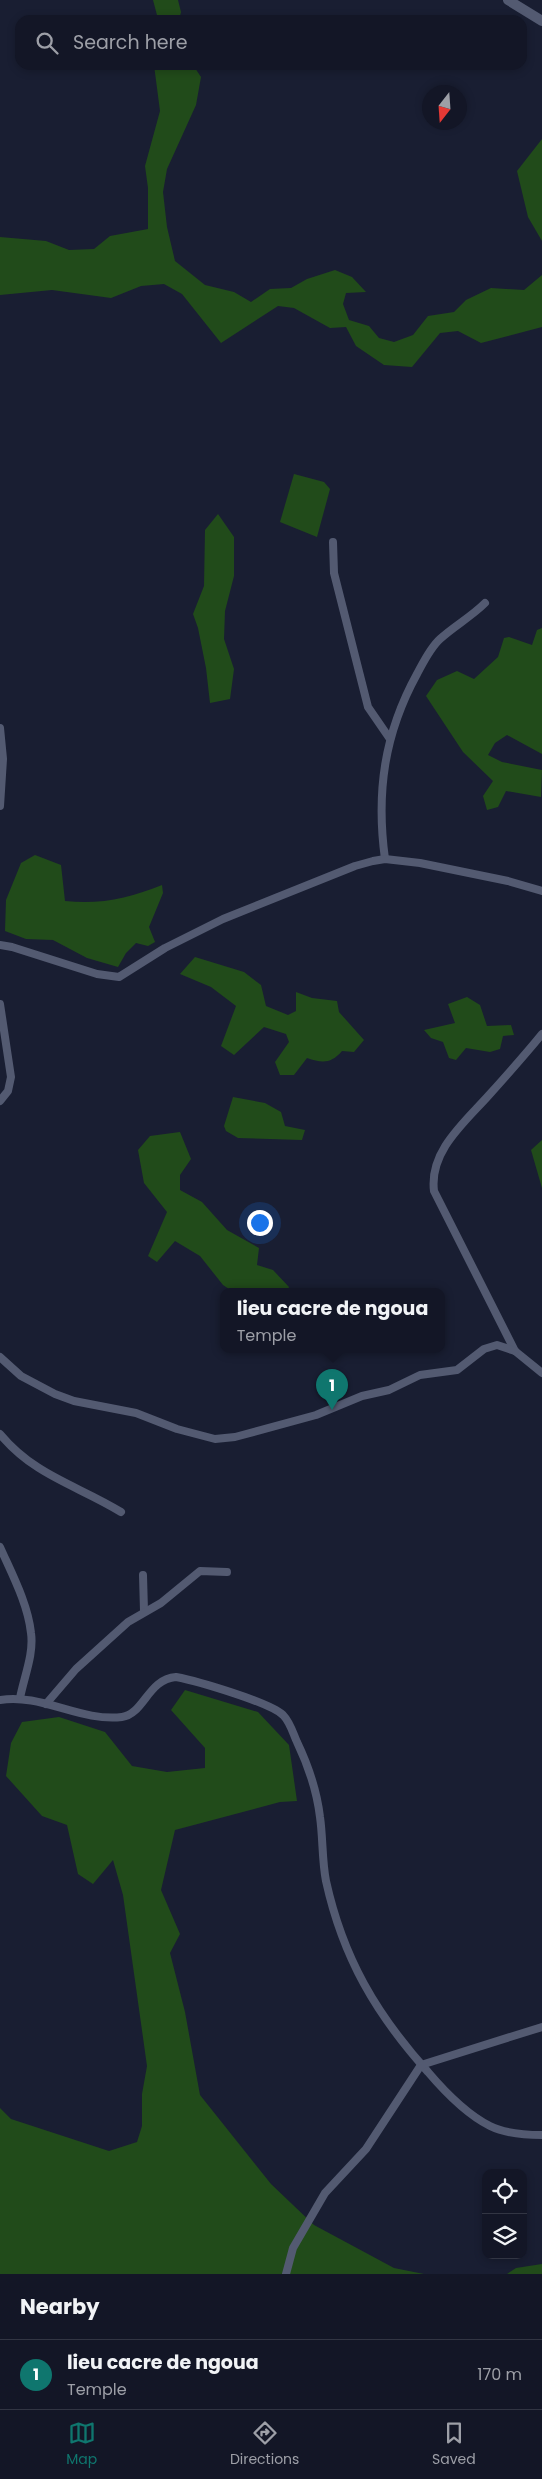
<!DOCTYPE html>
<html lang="en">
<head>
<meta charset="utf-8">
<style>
  :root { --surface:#131626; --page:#202332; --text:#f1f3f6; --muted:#9d9fa7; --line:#323543; --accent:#0f766e }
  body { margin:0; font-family:Poppins,sans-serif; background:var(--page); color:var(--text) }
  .controls { position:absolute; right:15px; bottom:15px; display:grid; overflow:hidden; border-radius:10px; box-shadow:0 2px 8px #0003 }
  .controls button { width:45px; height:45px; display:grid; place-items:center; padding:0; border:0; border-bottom:1px solid var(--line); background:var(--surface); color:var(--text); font:25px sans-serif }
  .compass { position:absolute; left:422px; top:85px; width:45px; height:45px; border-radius:50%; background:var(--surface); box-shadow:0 2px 8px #0003; rotate:197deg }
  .you { position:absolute; left:259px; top:1222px; width:18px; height:18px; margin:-12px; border:4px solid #fff; border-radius:50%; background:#1a73e8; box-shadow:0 0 0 8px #1a73e833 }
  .badge { display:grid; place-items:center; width:32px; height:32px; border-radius:50%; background:var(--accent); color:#fff; font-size:16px; font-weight:700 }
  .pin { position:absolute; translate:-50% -41px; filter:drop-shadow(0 1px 2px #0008) }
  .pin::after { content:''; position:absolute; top:26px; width:18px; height:15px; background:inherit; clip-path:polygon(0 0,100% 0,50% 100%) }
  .popup { position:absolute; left:220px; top:1288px; width:225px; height:65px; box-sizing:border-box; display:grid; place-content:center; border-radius:10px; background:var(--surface); filter:drop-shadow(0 1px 4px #0005); font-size:16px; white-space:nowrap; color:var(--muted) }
  .popup b { font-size:19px; color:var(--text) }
  .popup::after { content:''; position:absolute; left:50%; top:100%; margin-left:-10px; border:10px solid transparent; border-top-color:var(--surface) }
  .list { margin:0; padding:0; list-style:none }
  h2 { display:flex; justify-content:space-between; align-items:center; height:65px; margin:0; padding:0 20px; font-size:21px }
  h2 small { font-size:16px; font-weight:400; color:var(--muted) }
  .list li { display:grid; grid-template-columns:32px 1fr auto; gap:15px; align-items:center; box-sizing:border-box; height:70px; padding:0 20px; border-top:1px solid var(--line) }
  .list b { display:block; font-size:19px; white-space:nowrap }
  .list p { margin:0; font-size:16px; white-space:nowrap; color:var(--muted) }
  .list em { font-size:16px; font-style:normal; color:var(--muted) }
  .icon { flex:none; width:28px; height:28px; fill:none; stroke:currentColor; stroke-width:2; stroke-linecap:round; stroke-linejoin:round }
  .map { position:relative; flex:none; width:542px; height:2274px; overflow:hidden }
  .search { position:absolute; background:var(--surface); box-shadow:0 2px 8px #0003; left:15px; right:15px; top:15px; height:55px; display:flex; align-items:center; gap:12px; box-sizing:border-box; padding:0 18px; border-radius:15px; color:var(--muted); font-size:19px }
  .sheet { height:135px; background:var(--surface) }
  nav { display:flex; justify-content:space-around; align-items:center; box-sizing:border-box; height:70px; border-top:1px solid var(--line); background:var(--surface); font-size:14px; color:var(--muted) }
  nav a { display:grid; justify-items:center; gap:2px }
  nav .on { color:var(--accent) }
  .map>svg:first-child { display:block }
  .green { fill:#214b1a }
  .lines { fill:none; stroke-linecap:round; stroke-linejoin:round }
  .minor { stroke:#535a71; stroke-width:8 }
  .tertiary { stroke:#535a71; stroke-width:10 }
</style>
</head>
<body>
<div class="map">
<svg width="542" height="2274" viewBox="0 0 542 2274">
  <rect width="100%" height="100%" fill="#191e32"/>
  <g class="green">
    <polygon points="153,0 178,0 181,12 179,20 155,20 157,15"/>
    <polygon points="154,65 193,65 201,77 196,105 167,169 163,192 167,227 175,261 205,285 234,292 251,302 270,289 291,288 307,279 335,270 352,277 366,292 346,293 343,304 349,320 369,326 379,338 394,342 413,335 428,316 454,312 466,300 491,288 524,290 542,275 542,327 481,343 458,331 440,333 412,367 384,365 356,346 346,327 330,328 294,308 278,306 221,343 182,294 164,284 141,286 111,298 52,290 0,295 0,237 46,241 69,250 94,249 110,236 148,229 148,188 145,166 160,111"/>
    <polygon points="542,139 542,241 528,217 517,171"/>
    <polygon points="294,474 324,482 330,489 317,537 280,522"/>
    <polygon points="218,514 234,537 234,576 225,611 224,639 234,669 230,699 210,703 206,668 198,628 193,614 204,586 205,530"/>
    <polygon points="542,628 542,754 507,735 495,743 488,755 502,762 542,770 541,797 506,791 498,807 487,810 483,796 493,781 463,752 426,696 437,680 457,671 474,679 498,657 504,638 509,637 532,645 537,630"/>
    <path d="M35,855l26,10 4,36c35,4 65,-3 97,-16l1,8 -14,34 6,15 -7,4 -12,-3 -10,10 -8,14 -31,-9 -34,-18 -27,-1 -21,-8 1,-31 15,-37z"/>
    <path d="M195,957l49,15 17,13 5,21 22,9 8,-4v-19l16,6 25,3 2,11 25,28 -10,12 -12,-1c-11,13 -20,12 -35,7l-13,17h-14l-5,-13 14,-20 -3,-8 -22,-7 -30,28 -13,-9 15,-40 -25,-19 -31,-13z"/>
    <polygon points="467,997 480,1005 487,1026 511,1025 514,1035 503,1036 500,1049 490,1052 466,1048 456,1060 449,1058 443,1042 431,1038 424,1030 455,1023 448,1004"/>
    <polygon points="233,1097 265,1103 281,1112 285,1126 305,1130 302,1140 238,1138 226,1131 224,1126"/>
    <polygon points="180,1132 191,1159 180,1175 180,1190 202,1202 227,1230 259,1248 257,1265 273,1270 289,1287 287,1291 232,1291 223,1285 200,1256 175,1241 157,1262 148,1256 167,1212 144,1183 138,1150 150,1136"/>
    <polygon points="542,1140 542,1188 531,1150"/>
    <polygon points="185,1690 258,1712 289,1745 297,1801 280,1802 175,1830 161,1890 180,1934 170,1953 185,2012 200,2095 271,2184 314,2225 394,2268 424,2274 0,2274 0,2108 11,2119 109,2151 137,2142 142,2126 142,2094 147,2066 123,1895 113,1860 93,1884 78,1874 67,1825 42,1816 6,1776 11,1743 22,1722 59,1717 105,1732 132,1766 167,1772 205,1768 205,1748 171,1710"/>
    <polygon points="542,2264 542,2274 507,2274 516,2268"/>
  </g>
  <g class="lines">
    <g class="minor">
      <polyline points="333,542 334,573 368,707 390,739"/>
      <polyline points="0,728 3,759 0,806"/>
      <path d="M385,859c-9,-66 -1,-125 32,-185 6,-11 13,-26 23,-35 14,-13 31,-22 45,-36"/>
      <polyline points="0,945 12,947 97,974 119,977 165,948 223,919 355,866 373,861 385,859 420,863 508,881 542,891"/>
      <polyline points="0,1004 11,1077 8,1091 0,1101"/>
      <path d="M542,1034c-17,21 -35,41 -53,61 -24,27 -60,56 -55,96l81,160 27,22"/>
      <polyline points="0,1357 21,1376 55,1394 74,1401 136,1413 177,1429 215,1439 235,1437 316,1415 362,1396 389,1390 420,1375 457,1370 484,1349 497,1345 515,1351"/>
      <path d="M0,1434c35,42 77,51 121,78"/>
      <path d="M0,1547c12,27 28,57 31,86 3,21 -7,44 -11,65"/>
      <polyline points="143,1575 144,1611"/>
      <path d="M0,1700c41,-7 80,22 122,17 22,-3 26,-38 54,-40 21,4 93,25 107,38 7,7 10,18 14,27 11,23 20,50 23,75 3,21 2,44 6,64 17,77 50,133 102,191 17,20 38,42 62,54 16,8 35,9 52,9"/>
      <polyline points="46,1704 76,1669 128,1622 161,1603 200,1571 227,1572"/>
      <polyline points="286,2274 293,2248 325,2193 366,2149 421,2065 542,2027"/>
    </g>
    <polyline class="tertiary" points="508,0 542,21"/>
  </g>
</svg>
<div class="controls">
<button><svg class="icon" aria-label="locate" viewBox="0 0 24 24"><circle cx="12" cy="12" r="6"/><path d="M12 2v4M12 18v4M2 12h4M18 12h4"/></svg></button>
<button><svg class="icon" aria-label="layers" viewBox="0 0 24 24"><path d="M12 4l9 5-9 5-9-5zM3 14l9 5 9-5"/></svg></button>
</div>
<svg class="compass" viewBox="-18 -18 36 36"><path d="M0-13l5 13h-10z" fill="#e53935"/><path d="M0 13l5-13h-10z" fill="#9d9fa7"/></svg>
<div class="you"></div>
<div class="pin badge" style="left:332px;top:1410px">1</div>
<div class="popup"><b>lieu cacre de ngoua</b>Temple</div>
<div class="search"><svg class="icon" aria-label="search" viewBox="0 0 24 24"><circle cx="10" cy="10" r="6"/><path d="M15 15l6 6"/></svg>Search here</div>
</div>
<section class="sheet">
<h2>Nearby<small></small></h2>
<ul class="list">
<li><span class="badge">1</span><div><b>lieu cacre de ngoua</b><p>Temple</p></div><em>170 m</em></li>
</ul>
</section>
<nav>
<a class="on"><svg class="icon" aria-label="map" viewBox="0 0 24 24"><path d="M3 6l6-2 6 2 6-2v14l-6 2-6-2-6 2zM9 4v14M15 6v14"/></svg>Map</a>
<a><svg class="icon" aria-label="directions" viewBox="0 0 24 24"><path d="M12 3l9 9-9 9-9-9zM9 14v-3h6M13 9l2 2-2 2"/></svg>Directions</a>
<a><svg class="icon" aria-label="saved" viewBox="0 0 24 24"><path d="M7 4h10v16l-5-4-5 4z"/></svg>Saved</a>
</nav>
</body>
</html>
